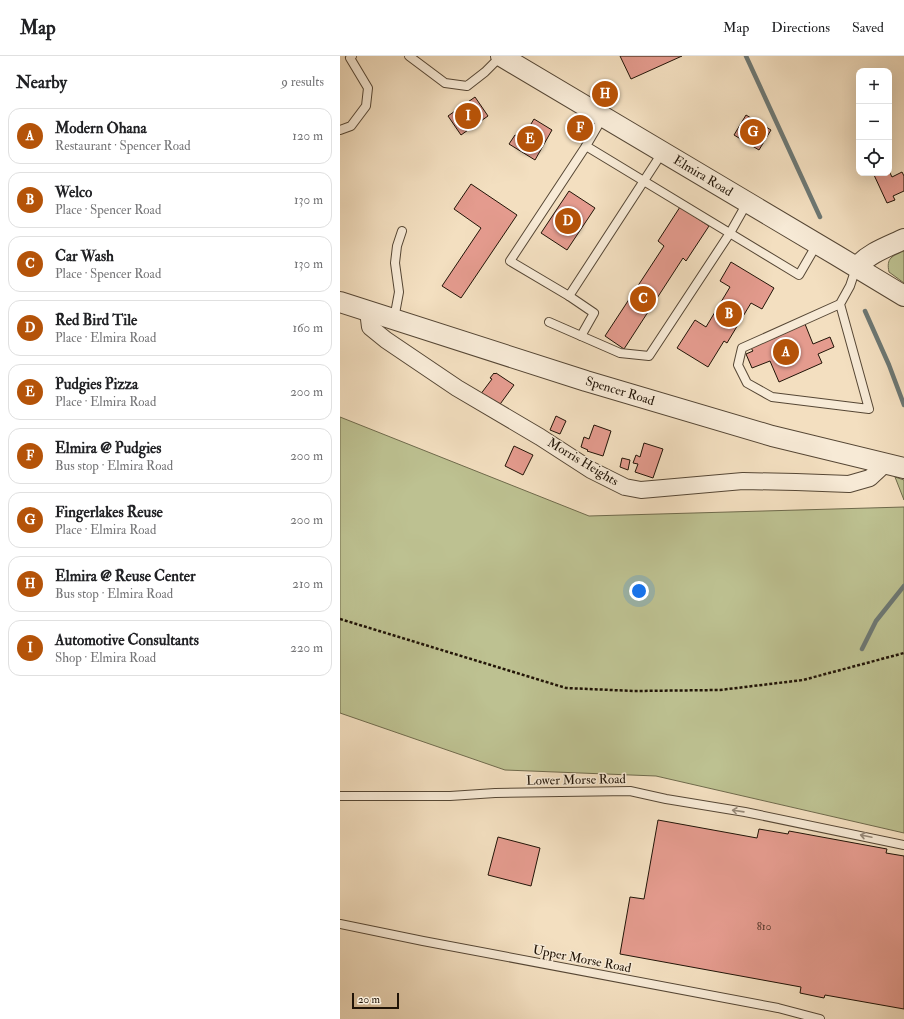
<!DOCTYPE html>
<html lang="en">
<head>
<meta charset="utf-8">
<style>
  :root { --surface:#fff; --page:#f2f2f2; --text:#202124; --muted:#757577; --line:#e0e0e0; --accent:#b45309 }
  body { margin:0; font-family:"IM FELL Double Pica",serif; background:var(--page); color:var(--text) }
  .controls { position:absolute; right:12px; top:12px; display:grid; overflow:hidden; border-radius:8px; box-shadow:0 4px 16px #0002 }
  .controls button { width:36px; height:36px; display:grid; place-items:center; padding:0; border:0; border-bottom:1px solid var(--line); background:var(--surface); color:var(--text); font:20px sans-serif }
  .scale { position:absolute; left:12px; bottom:10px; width:47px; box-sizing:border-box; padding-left:4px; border:2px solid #211407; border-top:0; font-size:11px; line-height:14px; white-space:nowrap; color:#211407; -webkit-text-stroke:3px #f7ead6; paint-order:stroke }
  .you { position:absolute; left:299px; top:535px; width:14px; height:14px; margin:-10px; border:3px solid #fff; border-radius:50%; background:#1a73e8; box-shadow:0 0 0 6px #1a73e833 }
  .badge { display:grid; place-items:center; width:26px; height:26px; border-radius:50%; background:var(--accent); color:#fff; font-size:13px; font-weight:700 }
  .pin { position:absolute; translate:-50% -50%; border:2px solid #fff; box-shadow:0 1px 4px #0006 }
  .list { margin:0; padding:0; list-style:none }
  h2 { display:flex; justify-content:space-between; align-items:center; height:52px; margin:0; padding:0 16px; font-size:17px }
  h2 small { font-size:13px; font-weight:400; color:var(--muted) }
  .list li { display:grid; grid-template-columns:26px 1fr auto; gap:12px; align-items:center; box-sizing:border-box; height:56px; margin:0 8px 8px; padding:0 8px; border:1px solid var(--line); border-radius:12px }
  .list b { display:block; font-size:15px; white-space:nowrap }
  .list p { margin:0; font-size:13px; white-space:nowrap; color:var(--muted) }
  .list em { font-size:13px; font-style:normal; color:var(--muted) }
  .icon { flex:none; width:22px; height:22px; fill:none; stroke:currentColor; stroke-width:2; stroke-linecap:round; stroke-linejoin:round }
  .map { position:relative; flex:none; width:564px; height:963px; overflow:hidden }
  header { display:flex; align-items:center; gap:24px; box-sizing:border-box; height:56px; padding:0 20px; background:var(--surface); border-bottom:1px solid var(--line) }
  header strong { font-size:19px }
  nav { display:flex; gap:22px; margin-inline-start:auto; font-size:14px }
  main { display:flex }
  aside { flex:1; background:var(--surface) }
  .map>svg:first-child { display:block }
  .green { fill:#bdc191; stroke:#6f6a4c }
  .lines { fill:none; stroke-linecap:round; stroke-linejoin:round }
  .stream { stroke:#6d7874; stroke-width:4.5 }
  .building { fill:#e49b8e; stroke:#211407 }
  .service-casing { stroke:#564735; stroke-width:10 }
  .minor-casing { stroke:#564735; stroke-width:18 }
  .tertiary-casing { stroke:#564735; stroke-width:22 }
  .path { stroke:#211407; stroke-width:2.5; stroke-dasharray:3 2; stroke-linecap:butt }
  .service { stroke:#f7ead6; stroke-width:8 }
  .minor { stroke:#f7ead6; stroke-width:16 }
  .tertiary { stroke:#f7ead6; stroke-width:20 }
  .oneway { stroke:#978a79 }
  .labels { text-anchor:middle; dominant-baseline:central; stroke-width:3; stroke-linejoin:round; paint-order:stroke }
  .number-label { font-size:11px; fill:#523629 }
  .street-label { font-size:13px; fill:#211407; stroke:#f7ead6 }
</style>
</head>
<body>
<header>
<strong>Map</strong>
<nav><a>Map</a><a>Directions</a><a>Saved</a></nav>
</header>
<main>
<aside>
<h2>Nearby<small>9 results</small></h2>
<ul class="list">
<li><span class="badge">A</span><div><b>Modern Ohana</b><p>Restaurant · Spencer Road</p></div><em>120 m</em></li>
<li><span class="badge">B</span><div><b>Welco</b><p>Place · Spencer Road</p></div><em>130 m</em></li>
<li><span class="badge">C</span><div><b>Car Wash</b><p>Place · Spencer Road</p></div><em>130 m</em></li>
<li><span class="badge">D</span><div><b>Red Bird Tile</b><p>Place · Elmira Road</p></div><em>160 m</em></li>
<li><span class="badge">E</span><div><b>Pudgies Pizza</b><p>Place · Elmira Road</p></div><em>200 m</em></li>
<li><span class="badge">F</span><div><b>Elmira @ Pudgies</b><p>Bus stop · Elmira Road</p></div><em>200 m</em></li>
<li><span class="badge">G</span><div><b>Fingerlakes Reuse</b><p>Place · Elmira Road</p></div><em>200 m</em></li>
<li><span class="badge">H</span><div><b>Elmira @ Reuse Center</b><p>Bus stop · Elmira Road</p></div><em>210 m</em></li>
<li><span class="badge">I</span><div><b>Automotive Consultants</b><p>Shop · Elmira Road</p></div><em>220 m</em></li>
</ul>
</aside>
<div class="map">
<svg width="564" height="963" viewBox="0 0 564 963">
  <rect width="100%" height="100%" fill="#f3dfc0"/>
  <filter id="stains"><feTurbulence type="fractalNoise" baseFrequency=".005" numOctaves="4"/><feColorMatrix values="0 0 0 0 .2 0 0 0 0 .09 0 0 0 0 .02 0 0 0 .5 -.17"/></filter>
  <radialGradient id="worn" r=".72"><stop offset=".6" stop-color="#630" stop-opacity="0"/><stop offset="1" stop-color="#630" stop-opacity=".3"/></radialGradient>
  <g class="green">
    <path d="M564,195v32l-15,-11c-3,-14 3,-16 15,-21z"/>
    <polygon points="0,361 249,460 564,451 564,777 316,720 165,714 0,657"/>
    <polygon points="555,421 564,424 564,444"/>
  </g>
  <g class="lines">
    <g class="stream">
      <polyline points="406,0 480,161"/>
      <polyline points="525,255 549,309 564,349"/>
      <polyline points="522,593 536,565 564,530"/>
    </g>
  </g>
  <g class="building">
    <polygon points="280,0 342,0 291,23"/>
    <polygon points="135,41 148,60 121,79 108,60"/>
    <polygon points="406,59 431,74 419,94 394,79"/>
    <polygon points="194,63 212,74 195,104 169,88 175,79 182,83"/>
    <polygon points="549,115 552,121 562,116 564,120 564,135 553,140 555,144 547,147 534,119 538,117 549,117"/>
    <polygon points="131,128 177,159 121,242 102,230 141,172 114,153"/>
    <polygon points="229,135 255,152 227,194 201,177"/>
    <polygon points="340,151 369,170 346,205 343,202 284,293 265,280 324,190 318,185"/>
    <polygon points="391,206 434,232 422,253 411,247 387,287 384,285 368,311 337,292 355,264 366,271 390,231 380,225"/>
    <polygon points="465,268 473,288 490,281 494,291 478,298 482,307 439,326 430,305 412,312 406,298 413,295 411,292"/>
    <polygon points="154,317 155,318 156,317 174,329 158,351 140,339 152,323 150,322"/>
    <polygon points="216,360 226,365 220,378 210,374"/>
    <polygon points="254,369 271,375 263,400 247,395 248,394 241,391 244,381 249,383"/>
    <polygon points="304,387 323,393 313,422 295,416 298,408 293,407 296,399 300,401"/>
    <polygon points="174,390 193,399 183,419 165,410"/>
    <polygon points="282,402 290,404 288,414 280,411"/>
    <polygon points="318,764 417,782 419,773 448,778 449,775 547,793 546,797 564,800 564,953 485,939 484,942 460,937 461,931 280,898 290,841 304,843"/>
    <polygon points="158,781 200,792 191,830 148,819"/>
  </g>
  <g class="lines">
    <g class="service-casing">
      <g id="service">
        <polyline points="69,0 105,27 127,30 145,16 161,0"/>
        <polyline points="263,61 246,90 459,219 477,188"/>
        <polyline points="0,74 11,70 26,50 28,32 10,2 12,0"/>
        <polyline points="246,90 170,205 229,240 322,97"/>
        <polyline points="229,240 254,257 241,280"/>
        <polyline points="500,248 529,353 432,341 407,327 398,309 402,292 500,248 510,230 516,212"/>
        <polyline points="54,263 59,236 55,207 57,190 62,175"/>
        <polyline points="209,266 280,297 309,300 390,177 407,147"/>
        <polyline points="0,740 110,740 155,737 290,735 326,743 405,756 564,789"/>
        <polyline points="0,868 83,885 438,952 480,963"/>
      </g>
    </g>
    <g class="minor-casing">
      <polyline id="minor" points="28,255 30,271 46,284 117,332 200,381 251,414 285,431 301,434 403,425 456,426 509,428 530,422 545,408"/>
    </g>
    <g class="tertiary-casing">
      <g id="tertiary">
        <polyline points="161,0 496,199 564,240"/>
        <path d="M517,211c12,-14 30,-20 47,-28"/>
        <polyline points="0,246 246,325 432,380 564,412"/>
      </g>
    </g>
    <polyline class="path" points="0,563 226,632 294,635 380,634 463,624 564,597"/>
    <use href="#service" class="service"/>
    <use href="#minor" class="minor"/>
    <use href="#tertiary" class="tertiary"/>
  </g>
  <defs><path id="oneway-shaft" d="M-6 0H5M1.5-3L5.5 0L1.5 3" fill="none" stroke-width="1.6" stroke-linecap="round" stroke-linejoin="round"/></defs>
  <g class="oneway">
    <use href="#oneway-shaft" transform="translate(398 755) rotate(-172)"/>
    <use href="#oneway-shaft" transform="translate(526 780) rotate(-168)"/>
  </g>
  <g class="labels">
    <g class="number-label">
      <text x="424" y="870">810</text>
    </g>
    <g class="street-label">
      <text transform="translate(363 120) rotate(31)">Elmira Road</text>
      <text transform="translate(280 335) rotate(17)">Spencer Road</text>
      <text transform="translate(243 406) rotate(31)">Morris Heights</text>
      <text transform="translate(236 724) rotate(-1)">Lower Morse Road</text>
      <text transform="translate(242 903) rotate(11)">Upper Morse Road</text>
    </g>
  </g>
  <rect width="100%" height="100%" filter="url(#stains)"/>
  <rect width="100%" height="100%" fill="url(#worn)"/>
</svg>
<div class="controls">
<button>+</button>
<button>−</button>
<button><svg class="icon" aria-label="locate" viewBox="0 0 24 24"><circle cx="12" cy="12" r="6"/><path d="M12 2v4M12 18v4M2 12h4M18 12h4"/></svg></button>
</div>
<div class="scale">20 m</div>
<div class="you"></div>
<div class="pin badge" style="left:446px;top:296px">A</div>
<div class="pin badge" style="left:389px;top:258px">B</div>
<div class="pin badge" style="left:303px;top:243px">C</div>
<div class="pin badge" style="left:228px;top:165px">D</div>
<div class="pin badge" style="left:190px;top:83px">E</div>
<div class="pin badge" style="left:240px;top:72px">F</div>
<div class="pin badge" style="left:413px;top:76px">G</div>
<div class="pin badge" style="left:265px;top:38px">H</div>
<div class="pin badge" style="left:128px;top:60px">I</div>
</div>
</main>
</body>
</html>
